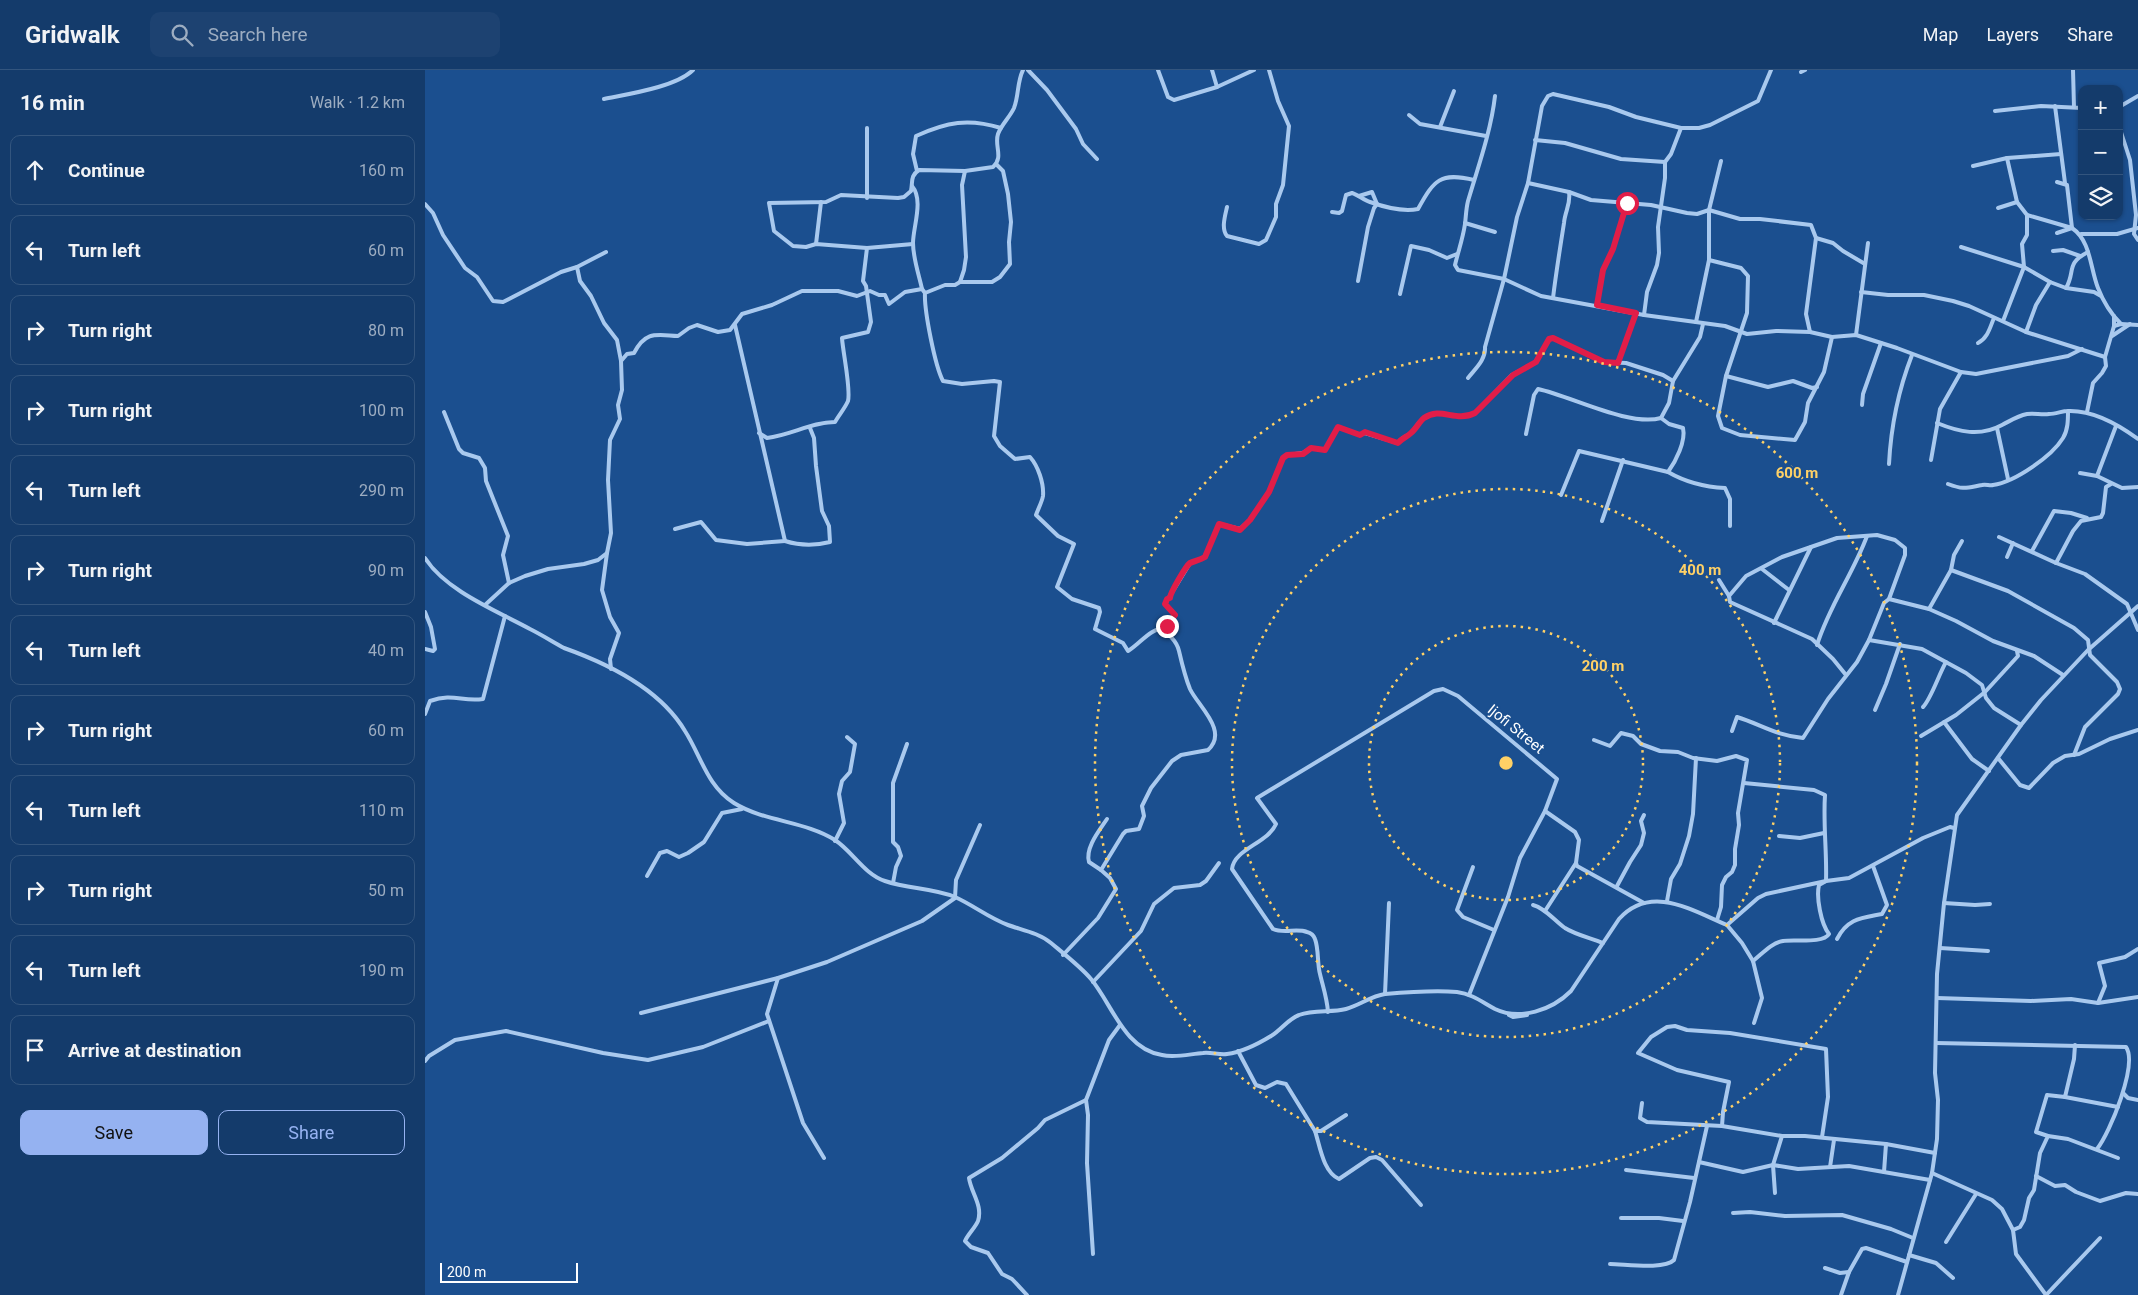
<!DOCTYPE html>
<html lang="en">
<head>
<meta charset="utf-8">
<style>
  :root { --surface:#143b6b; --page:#1d4271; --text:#f1f3f6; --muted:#9dadc1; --line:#33557e; --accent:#95b2f1 }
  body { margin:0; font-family:Roboto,sans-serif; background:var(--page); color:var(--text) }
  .controls { position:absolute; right:15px; top:15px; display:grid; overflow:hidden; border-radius:10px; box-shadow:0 1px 4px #0004 }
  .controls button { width:45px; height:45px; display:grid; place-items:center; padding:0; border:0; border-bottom:1px solid var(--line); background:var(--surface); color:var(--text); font:25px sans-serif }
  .scale { position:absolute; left:15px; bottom:12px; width:138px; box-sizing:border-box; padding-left:5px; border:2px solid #fff; border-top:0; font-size:14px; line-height:18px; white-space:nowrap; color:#fff; -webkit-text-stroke:4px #1b4f8f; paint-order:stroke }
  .stop { position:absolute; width:15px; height:15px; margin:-11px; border:4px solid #e11d48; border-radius:50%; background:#fff }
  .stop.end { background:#e11d48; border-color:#fff; box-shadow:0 1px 5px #0008 }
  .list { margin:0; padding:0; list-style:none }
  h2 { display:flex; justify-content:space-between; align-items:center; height:65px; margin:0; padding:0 20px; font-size:21px }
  h2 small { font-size:16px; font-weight:400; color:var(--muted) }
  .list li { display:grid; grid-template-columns:32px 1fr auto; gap:15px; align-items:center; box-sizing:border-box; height:70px; margin:0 10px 10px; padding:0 10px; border:1px solid var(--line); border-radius:10px }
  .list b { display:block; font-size:19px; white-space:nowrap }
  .list em { font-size:16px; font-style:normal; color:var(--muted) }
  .actions { display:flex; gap:10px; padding:15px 20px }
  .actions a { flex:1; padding:11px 0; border:1px solid var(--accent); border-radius:10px; text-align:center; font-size:18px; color:var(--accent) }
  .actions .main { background:var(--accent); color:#111 }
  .icon { flex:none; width:28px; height:28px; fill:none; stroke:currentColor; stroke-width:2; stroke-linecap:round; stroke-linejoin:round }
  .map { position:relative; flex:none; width:1713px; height:1225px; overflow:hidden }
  header { display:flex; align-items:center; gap:30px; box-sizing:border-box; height:70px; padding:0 25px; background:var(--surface); border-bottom:1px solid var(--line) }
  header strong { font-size:24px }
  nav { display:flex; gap:28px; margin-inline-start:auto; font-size:18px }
  .search { width:350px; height:45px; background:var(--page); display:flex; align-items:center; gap:12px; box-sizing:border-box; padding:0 18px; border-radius:10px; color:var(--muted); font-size:19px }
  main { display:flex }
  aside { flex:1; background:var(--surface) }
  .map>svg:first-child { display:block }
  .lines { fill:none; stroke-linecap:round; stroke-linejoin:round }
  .street { stroke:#a9c9ee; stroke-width:4 }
  .route { stroke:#e11d48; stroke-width:6 }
  .ring { fill:none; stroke:#ffd166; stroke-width:2.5; stroke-dasharray:2.5 5 }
  .labels { text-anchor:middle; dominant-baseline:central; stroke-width:4; stroke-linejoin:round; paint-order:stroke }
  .street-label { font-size:15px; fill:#fff; stroke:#1b4f8f }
  .centre { fill:#ffd166; stroke:#1b4f8f; stroke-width:2.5 }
  .ring-label { font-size:15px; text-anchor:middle; font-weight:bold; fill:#ffd166; stroke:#1b4f8f; stroke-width:4; stroke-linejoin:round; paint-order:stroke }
</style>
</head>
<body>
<header>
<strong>Gridwalk</strong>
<div class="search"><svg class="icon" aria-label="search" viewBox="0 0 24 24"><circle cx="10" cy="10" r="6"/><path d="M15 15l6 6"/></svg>Search here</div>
<nav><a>Map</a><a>Layers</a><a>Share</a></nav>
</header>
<main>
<aside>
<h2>16 min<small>Walk · 1.2 km</small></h2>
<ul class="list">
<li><svg class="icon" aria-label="ahead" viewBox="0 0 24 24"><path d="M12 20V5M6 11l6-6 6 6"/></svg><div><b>Continue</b></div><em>160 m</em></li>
<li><svg class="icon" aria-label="left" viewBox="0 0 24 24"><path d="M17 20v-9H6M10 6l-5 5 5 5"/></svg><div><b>Turn left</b></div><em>60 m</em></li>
<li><svg class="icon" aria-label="right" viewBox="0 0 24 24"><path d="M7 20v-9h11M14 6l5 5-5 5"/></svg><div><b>Turn right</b></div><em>80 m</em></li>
<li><svg class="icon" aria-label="right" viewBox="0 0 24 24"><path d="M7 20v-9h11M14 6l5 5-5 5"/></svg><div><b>Turn right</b></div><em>100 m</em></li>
<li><svg class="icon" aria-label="left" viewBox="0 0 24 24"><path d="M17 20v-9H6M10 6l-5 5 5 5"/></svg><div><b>Turn left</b></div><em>290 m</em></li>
<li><svg class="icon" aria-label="right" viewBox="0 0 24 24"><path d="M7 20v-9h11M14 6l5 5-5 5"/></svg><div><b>Turn right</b></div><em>90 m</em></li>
<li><svg class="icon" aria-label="left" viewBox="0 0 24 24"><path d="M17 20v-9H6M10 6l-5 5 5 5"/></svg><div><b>Turn left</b></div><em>40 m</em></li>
<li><svg class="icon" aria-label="right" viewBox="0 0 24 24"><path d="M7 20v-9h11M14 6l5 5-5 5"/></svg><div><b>Turn right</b></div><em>60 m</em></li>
<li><svg class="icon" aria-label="left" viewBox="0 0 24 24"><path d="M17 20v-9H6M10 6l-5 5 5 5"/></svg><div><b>Turn left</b></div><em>110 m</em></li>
<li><svg class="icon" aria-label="right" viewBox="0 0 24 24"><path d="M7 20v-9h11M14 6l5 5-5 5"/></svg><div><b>Turn right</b></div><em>50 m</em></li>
<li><svg class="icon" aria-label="left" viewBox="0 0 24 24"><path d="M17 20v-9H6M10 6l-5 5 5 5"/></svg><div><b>Turn left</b></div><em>190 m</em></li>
<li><svg class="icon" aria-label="arrive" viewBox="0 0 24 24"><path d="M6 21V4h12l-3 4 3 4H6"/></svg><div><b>Arrive at destination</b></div></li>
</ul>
<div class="actions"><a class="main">Save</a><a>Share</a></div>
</aside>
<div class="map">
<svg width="1713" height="1225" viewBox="0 0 1713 1225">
  <rect width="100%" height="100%" fill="#1b4f8f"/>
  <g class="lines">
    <g class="street">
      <polyline points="603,0 622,20 651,59 658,74 672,89"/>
      <polyline points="733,0 743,27 749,30 792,17 829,0"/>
      <polyline points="787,0 792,17"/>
      <polyline points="1648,0 1649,37"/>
      <polyline points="1376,2 1380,0"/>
      <path d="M1070,26c-4,35 -17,71 -27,105 -2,8 -2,15 -3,23 -2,14 -7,28 -10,41l3,5 46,9 37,17 103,19 81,11 22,8 29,-3 34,1 22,5 24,-2 41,13 64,24 15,2 92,-18 14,-7"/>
      <path d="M179,29c24,-5 72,-12 89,-29"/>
      <polyline points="1630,36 1640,113"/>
      <polyline points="1694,37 1713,26"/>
      <polyline points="1570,41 1616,36 1657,38"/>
      <polyline points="984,45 995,54 1061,66"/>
      <polyline points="1694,56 1705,90 1711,145 1709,164 1713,170"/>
      <polyline points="1015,57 1029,21"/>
      <polyline points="442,58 442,128"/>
      <polyline points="1110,70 1140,73 1196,89 1240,92"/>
      <polyline points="1582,88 1592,132 1602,145 1647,158 1642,115 1632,112"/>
      <polyline points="1548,96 1582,88 1636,84"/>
      <path d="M492,101l-4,-17 3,-18c31,-14 52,-18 85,-8"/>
      <path d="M540,101l-3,14 4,72 -2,13 -4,12 -5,3h-10l-20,8c-1,17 10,73 18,88l19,3 32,-3 6,1 -6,54 6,10 15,13 15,-2c8,9 14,26 13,39 -1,6 -5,13 -7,19l22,21 16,8 -17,43 15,12 27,9 1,4 -5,17 28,14 5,8c13,-8 22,-23 38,-23"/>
      <polyline points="1103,113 1144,122 1166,130 1226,135 1262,143 1272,144 1284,140 1315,149 1335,149 1386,155 1391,168 1381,244 1385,262"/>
      <path d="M487,116c12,14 1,41 1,57 0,15 6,32 9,46"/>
      <polyline points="934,126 947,122 952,134"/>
      <polyline points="0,134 8,143 18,165 40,198 52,207 68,231 78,232 136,202 152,197 155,211 166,226 179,253 192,270 196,291"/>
      <path d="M802,137c-2,9 -6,22 0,29l32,8 7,-4 10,-23v-13l7,-19 6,-59 -11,-25 -9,-31"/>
      <polyline points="1573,138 1592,132"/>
      <path d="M907,142l7,1 3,-2 4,-16 6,-2c6,2 12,7 18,9 14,5 33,10 48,7 16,-29 22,-37 56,-29"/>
      <polyline points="1040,153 1070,162"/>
      <path d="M1632,163l15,-5c19,13 18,40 26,60 5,13 13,26 23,36"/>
      <polyline points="1656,164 1692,164 1713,158"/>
      <polyline points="1391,168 1408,173 1418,181 1440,194"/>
      <polyline points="391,174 396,132"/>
      <polyline points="1536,177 1599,197 1625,212 1641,218 1669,222 1676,226"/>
      <path d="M442,178l-51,-4 -10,3 -13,-1 -19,-15 -5,-28 57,-1 15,-7 57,3 6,-1 7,-6c2,-10 -1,-15 8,-21l46,1 28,-4c11,-10 1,-21 5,-33 3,-9 12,-17 16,-26 5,-13 3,-26 9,-38"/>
      <polyline points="1628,181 1638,180 1655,186"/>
      <polyline points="1284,190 1316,198 1323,206 1322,243 1301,306 1293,346 1297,358 1315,365 1370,370 1380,352 1383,333 1399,302 1407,267"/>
      <polyline points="152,197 181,182"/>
      <polyline points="933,211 943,157 949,138 952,134"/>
      <polyline points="535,212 567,212 575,207 585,194 584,172 586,152 583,124 578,101 571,94"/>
      <path d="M1641,218c10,-17 -1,-24 22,-36"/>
      <polyline points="1436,222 1463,225 1499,225 1528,231 1544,236 1601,262 1680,287"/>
      <polyline points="975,224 986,176 1004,180 1022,188 1032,184"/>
      <path d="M1128,228c3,-25 7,-50 11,-75 1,-12 7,-19 5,-31"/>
      <polyline points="1172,235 1178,200 1188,179 1202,133"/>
      <polyline points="1219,245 1222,222 1232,195 1234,183 1233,157 1240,108 1240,92 1246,84 1256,58"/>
      <polyline points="1578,251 1599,197 1597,174 1602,165 1602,145"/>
      <polyline points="1271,252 1284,190 1284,140 1296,91"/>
      <polyline points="1689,256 1696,254 1713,255"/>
      <polyline points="1601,262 1611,235 1625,212"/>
      <polyline points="1431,265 1443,173"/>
      <polyline points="1687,266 1705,254"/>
      <path d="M1553,273c10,-5 12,-16 16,-25"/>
      <polyline points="1193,293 1211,243"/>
      <polyline points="1301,306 1343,317 1368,311 1387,318 1392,317"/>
      <path d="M1043,308c7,-9 18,-18 17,-31l19,-68 13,-62 11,-34 14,-77 6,-10 5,-2 56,13 27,10 45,11h18l11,-3 48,-24 13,-31"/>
      <polyline points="1437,335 1438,324 1456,273"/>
      <polyline points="19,342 34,379 38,383 54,388 60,398 61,411 83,466 78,485 84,513"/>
      <polyline points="1662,342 1668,313 1677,303 1681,296 1680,287 1689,256 1689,246"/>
      <path d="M1512,353c22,9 43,14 65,2 8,-4 15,-9 25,-11 7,-1 15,1 22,0 7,0 13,-3 19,-3 25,-1 51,14 70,28"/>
      <polyline points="1572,358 1583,409"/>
      <path d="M334,363l8,5c24,-3 45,-16 68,-16 4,-7 10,-14 13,-21 3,-12 -5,-48 -6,-63l26,-6 3,-10 -5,-36 -3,-5 4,-33 46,-4"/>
      <path d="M1101,364l8,-39 4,-6c33,7 91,38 123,29l8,-15 4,-22 27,-44 3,-13"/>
      <polyline points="1506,390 1515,339 1536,302"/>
      <path d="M1464,394c2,-39 9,-73 23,-109"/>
      <path d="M1243,402c19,11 36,15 57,16l5,11v27"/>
      <polyline points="1655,403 1672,406 1697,418 1713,417"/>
      <polyline points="1672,406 1691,356"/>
      <path d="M1523,414c16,6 18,4 34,1 4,-1 8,1 11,0 22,-3 59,-29 70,-47 5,-8 5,-18 5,-27"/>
      <polyline points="1686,414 1681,417 1678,443 1676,447 1656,451 1648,461 1631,493 1660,504 1702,534 1713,560"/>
      <path d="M1136,425l18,-44 89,21c8,-11 18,-31 15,-44l-14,-4 -8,-6"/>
      <polyline points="1177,451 1198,390"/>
      <polyline points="250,459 276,452 291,470 322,474 360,471 310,255"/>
      <polyline points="1574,467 1631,493"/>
      <path d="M360,471c16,5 29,5 45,1l-1,-16 -7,-15 -6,-45 -2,-28 -4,-10"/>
      <polyline points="1607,481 1629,441 1646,443 1662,448"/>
      <polyline points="182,483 177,520 185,547 194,563 185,589 186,599"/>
      <polyline points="1582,487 1588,473"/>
      <path d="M0,488c21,33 72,53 105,71 12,6 23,13 34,19 45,16 96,41 121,83 16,25 22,55 49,72 31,19 71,18 101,37 18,12 29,34 50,41 23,8 48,7 70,16 18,8 34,21 53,28 14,5 31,8 43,18 12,10 30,24 40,36 21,25 33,70 71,76 13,3 28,-1 41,-2 8,-1 16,2 24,1 15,-2 31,-10 44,-18 10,-6 17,-17 28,-21 15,-6 32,-2 47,-6 14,-4 25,-13 39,-15 23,-2 49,-4 72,-2 15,2 25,10 38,17 25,12 57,1 76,-18l48,-72c32,-35 72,-9 108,6l31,-27 8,-4 60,-13 23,-3 74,-40 27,-11 4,1"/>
      <polyline points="1337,499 1364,520"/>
      <polyline points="1526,500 1583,521 1649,558 1663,570 1665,585 1692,612 1695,619 1693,624 1660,657 1649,685"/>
      <polyline points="1294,510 1304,526 1305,532 1387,569 1408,589 1421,605"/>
      <path d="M1304,526l17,-20 36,-19 55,-19 40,-3 18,5 10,8v7l-16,44 -5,4 -15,37 -12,22 -29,37 -25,39c-26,-2 -43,-14 -66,-21l-5,14"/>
      <polyline points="1464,529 1504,539 1531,551 1568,571 1609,586 1638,605"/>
      <path d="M60,535l24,-22 16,-7 23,-7 36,-5 14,-4 9,-7 4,-20 -3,-53 2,-40 10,-21 -2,-14 4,-15 -1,-29 6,-7 7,-1c12,-23 23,-18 44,-17l11,-8 8,-3 21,7 12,-2 12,-16 30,-9 30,-14h36l19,5 13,-5 9,4h6l4,9 16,-12 17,-3 3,4"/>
      <polyline points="1504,539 1526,500 1529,485 1537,471"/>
      <polyline points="0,542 6,557 10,579 8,581 0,579"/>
      <polyline points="1349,553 1386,477"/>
      <polyline points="1444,570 1497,579 1541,603 1557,615 1561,628 1569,638 1596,655"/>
      <path d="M1392,575c12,-39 36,-71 50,-109"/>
      <path d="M1498,637c8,-8 16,-33 23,-45"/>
      <polyline points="1450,640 1461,614 1475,574"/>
      <path d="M0,644l5,-13c23,-8 32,1 53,-2l22,-83"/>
      <polyline points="1519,652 1547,689 1564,701"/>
      <polyline points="1496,666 1531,645 1560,622 1593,586 1592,581"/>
      <polyline points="1169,670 1185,676 1196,663 1208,666 1216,674 1235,681 1253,682 1268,688 1292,691 1311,686 1322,690 1313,743 1314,755 1310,779 1310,795 1307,802 1301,807 1297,815 1296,837 1292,850"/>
      <polyline points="1573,688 1595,715 1604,718 1628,693 1640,686 1654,684 1685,669 1713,660"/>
      <path d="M1319,713l70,7 11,5c-2,29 2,57 1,86l-7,4c-3,12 2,39 10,49 -6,10 -35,5 -46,7 -12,2 -21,13 -30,20"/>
      <polyline points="1120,741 1150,762 1154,770 1151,793 1152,796 1219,833"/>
      <polyline points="1354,766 1375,768 1399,763"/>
      <polyline points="410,771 419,753 414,724 417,711 425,702 430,674 422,667"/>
      <polyline points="1048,797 1032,840 1038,847 1069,860"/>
      <path d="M676,800l-12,-8c-4,-14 10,-31 18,-43"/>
      <polyline points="222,806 235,783 242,781 254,787 263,783 279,772 297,743 317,739"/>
      <polyline points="468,813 471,797 476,786 473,777 468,772 468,713 482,674"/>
      <polyline points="1192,816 1205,792 1216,775 1219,763 1216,751 1219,745"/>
      <polyline points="1242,831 1246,809 1255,794 1264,766 1268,744 1271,688"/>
      <polyline points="1519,833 1550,835 1565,834"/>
      <path d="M1108,835c12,3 21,15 32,23 11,7 26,10 38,15"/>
      <polyline points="1120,841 1151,793"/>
      <polyline points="1302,855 1317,873 1328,891 1337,928 1329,953"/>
      <path d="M1412,869c11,-21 25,-21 45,-25l5,-9 -14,-39"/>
      <polyline points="1515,878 1563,881"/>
      <path d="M638,885l35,-37 18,-29 -6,-11 -9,-8 22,-36 3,-3 13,-2 5,-13 -2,-10 9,-18 21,-27 9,-6 27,-5c21,-19 -10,-44 -18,-61 -5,-12 -8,-25 -11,-38 -4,-19 -22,-13 -4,-36l-10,-11 25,-41 15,-6 14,-33 21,5 10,-9 19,-28 14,-34 4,-3 16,-2 8,-5 14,2 13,-23 22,8 5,-2 33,10c3,-5 8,-6 13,-10 5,-4 7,-11 13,-15 16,-12 31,5 51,-5l37,-38 24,-13 13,-23 4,-1 51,24 22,1 37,12 10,6"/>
      <polyline points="353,908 342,944 378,1053 399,1088"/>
      <polyline points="668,912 716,861 729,834 749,818 775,815 781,811 794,793"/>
      <polyline points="960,924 964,833"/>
      <polyline points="1512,928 1606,931 1646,929 1673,933 1713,927"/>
      <polyline points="1673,933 1680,916 1674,893 1700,887 1713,879"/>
      <path d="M903,942c-1,-14 -5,-25 -8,-38 -3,-11 -1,-24 -5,-35 -1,-3 -4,-6 -8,-7 -11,-4 -23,2 -34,-3l-41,-60c2,-20 36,-26 44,-45l-19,-26 177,-107 9,-2 15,7 99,83 -12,32 -25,47 -12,39 -39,98"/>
      <polyline points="216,943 353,908 402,892 497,851 530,828 531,810 555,755"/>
      <polyline points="1084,945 1088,947 1102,945"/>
      <path d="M1511,973l190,4c12,17 -16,86 -29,102"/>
      <polyline points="813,981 831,1015 840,1018 852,1012 861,1014 890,1061 896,1061 921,1045"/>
      <polyline points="0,991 4,986 30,970 81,961 178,983 223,990 278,977 344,951"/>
      <polyline points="1698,1023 1703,1028 1713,1030"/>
      <polyline points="1640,1027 1693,1037"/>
      <polyline points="1217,1033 1215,1048 1222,1052 1297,1056 1357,1066 1380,1066 1461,1074 1510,1083"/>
      <polyline points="1297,1056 1298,1042 1304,1012 1252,1000 1213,983 1226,967 1242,957 1250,956 1262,960 1305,963 1401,979 1403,1027 1397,1067"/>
      <path d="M890,1061c5,15 8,41 24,48l31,-21 6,-1 6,3 39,45"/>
      <polyline points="1623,1066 1643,1069 1693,1088"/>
      <polyline points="1274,1092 1318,1102 1348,1095 1373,1099 1424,1096 1505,1110"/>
      <polyline points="1405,1097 1409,1070"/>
      <polyline points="1201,1100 1269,1108"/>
      <polyline points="1459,1102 1461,1074"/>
      <polyline points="1507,1103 1567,1130 1577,1139 1588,1160 1591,1184 1621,1225"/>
      <polyline points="1611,1106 1630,1116 1640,1115 1651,1122 1675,1131 1701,1123 1713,1124"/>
      <polyline points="1350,1123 1348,1095 1357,1066"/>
      <polyline points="1308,1143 1325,1142 1360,1146 1417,1145 1466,1159 1488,1168"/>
      <polyline points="1196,1148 1234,1148 1258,1151"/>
      <polyline points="1588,1160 1595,1157 1599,1150 1604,1128 1609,1120 1615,1083 1623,1066 1611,1062 1622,1025 1640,1027 1649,989 1650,975"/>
      <polyline points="1521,1172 1551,1124"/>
      <polyline points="668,1184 662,1093 663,1045 661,1030 684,970 695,955"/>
      <polyline points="1484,1185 1511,1193 1528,1208"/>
      <path d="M1185,1194c15,0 54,6 64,-4l16,-58 17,-76"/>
      <polyline points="1400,1198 1415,1203 1424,1202"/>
      <polyline points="1622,1224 1675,1168"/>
      <path d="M602,1225l-15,-16 -10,-5 -14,-21 -17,-6 -6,-6c3,-7 10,-13 13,-20 5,-16 -7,-28 -9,-43l33,-20 36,-30 7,-8 41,-20"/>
      <polyline points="1416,1225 1424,1202 1437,1179 1441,1178 1482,1192"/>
      <polyline points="1473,1225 1507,1103 1512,1069 1513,1030 1510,1003 1512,904 1519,833 1532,745 1596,655 1616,630 1663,580 1713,536"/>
    </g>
  </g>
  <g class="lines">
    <path class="route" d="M742,556l8,-11 -10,-11 2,-5 3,-1c0,-5 16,-32 20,-35 4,-2 10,-3 15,-6l14,-33 21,6 10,-10 19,-28 14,-34 4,-3 16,-1 8,-6 14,2 13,-23 22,8 5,-3 33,11c4,-5 9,-6 13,-10 5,-4 8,-11 13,-15 17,-12 31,5 51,-5l38,-38 23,-13 13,-23 4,-1 51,24 14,1 18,-50 -39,-8 6,-35 10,-21 14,-46"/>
  </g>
  <g class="ring">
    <circle cx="1081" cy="693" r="137"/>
    <circle cx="1081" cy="693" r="274"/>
    <circle cx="1081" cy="693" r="411"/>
  </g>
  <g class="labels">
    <g class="street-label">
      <text transform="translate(1091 659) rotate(39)">Ijofi Street</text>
    </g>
  </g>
  <circle cx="1081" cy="693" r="8" class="centre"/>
  <g class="ring-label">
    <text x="1372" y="408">600 m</text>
    <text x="1275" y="505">400 m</text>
    <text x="1178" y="601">200 m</text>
  </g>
</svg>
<div class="controls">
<button>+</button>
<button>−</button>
<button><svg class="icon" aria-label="layers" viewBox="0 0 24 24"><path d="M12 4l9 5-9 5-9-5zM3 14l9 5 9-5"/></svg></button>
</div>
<div class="scale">200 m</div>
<div class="stop" style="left:1202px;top:133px"></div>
<div class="stop end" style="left:742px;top:556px"></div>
</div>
</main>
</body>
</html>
